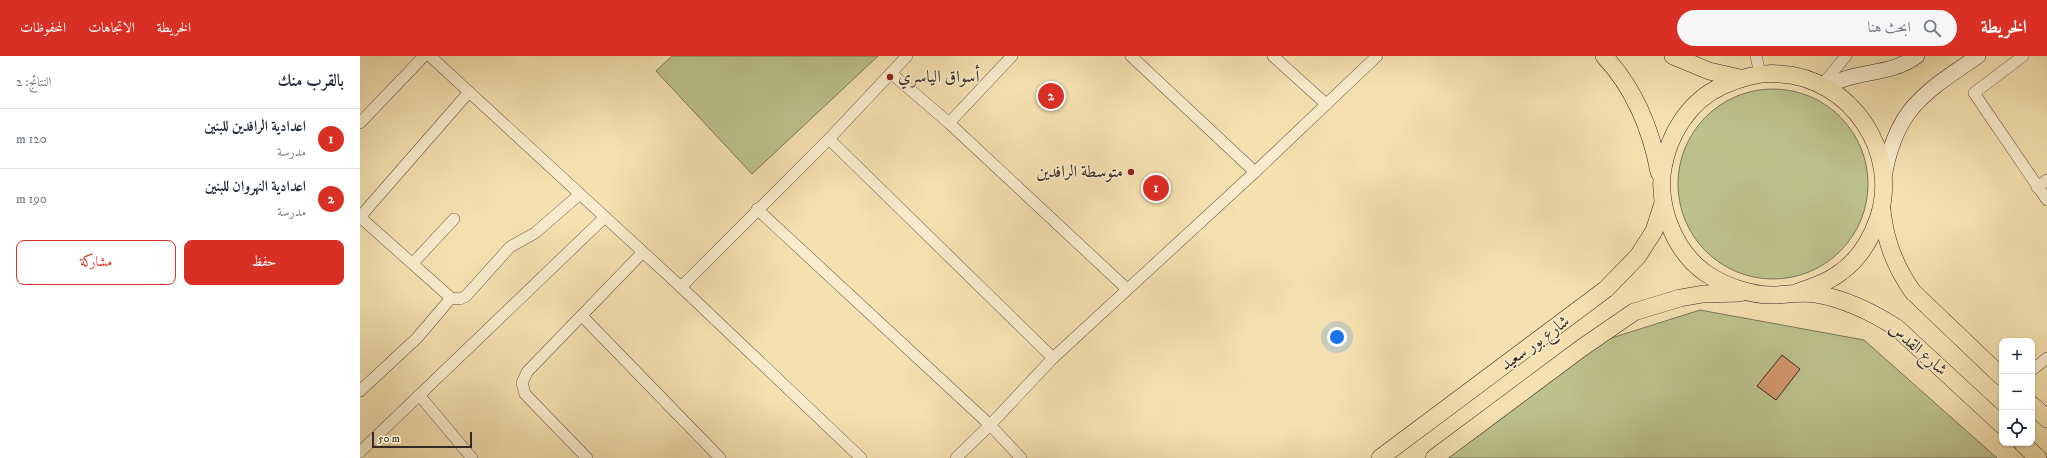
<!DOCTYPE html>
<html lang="ar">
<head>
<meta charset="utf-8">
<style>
  :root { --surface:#fff; --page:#f6f6f7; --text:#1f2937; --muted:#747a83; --line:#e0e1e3; --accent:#d93025 }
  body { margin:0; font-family:"IM FELL DW Pica",Amiri,serif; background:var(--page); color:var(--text); direction:rtl }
  .controls { position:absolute; right:12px; bottom:12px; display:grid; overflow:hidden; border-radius:8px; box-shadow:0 1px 3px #0004 }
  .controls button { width:36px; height:36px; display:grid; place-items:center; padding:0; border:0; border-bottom:1px solid var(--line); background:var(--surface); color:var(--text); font:20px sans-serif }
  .scale { position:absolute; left:12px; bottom:10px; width:100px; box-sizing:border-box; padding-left:4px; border:2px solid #362924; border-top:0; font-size:11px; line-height:14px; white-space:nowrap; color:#362924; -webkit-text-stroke:3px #f8eccc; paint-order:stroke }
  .you { position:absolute; left:977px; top:281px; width:14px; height:14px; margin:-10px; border:3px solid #fff; border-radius:50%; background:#1a73e8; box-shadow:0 0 0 6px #1a73e833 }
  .badge { display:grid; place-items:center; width:26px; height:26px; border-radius:50%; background:var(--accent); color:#fff; font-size:13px; font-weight:700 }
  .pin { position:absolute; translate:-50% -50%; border:2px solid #fff; box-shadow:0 1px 4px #0006 }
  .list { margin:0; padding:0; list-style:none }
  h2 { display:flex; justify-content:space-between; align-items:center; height:52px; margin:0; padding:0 16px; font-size:17px }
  h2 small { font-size:13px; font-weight:400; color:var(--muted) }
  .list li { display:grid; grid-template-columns:26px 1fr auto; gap:12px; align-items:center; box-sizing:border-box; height:60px; padding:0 16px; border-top:1px solid var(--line) }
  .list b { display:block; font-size:15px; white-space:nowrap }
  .list p { margin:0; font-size:13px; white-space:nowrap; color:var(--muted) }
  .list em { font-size:13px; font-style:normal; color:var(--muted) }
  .actions { display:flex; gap:8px; padding:12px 16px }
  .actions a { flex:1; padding:9px 0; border:1px solid var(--accent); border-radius:8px; text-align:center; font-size:14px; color:var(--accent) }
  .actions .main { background:var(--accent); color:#fff }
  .icon { flex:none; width:22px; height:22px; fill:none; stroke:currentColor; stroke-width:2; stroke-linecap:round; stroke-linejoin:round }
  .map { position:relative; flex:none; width:1687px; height:402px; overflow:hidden; direction:ltr }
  header { display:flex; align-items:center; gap:24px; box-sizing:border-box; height:56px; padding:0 20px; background:var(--accent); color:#fff }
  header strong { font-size:19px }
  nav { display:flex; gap:22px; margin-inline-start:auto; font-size:14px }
  .search { width:280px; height:36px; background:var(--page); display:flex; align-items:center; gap:10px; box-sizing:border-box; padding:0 14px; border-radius:22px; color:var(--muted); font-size:15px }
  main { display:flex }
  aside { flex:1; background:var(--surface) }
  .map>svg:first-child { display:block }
  .green { fill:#bdc28b; stroke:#7a7658 }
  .building { fill:#d4966d; stroke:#362924 }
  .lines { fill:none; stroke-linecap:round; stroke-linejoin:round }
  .street-casing { stroke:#665747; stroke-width:12 }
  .secondary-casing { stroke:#362924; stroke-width:16 }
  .primary-casing { stroke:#362924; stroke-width:18 }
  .street { stroke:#f8eccc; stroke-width:11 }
  .secondary { stroke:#f8eccc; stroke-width:15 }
  .primary { stroke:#f5e1b0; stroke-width:17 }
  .poi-dot { fill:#8f2418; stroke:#f8eccc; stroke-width:1.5 }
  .labels { text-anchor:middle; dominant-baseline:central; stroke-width:3; stroke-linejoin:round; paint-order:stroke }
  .poi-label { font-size:17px; fill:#362924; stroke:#f8eccc; text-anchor:start }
  .street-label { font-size:17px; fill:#362924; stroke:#f8eccc }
</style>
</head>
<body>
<header>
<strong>الخريطة</strong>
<div class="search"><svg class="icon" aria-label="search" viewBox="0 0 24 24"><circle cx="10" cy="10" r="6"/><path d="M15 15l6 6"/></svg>ابحث هنا</div>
<nav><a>الخريطة</a><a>الاتجاهات</a><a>المحفوظات</a></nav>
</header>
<main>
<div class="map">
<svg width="1687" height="402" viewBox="0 0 1687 402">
  <rect width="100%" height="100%" fill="#f5e1b0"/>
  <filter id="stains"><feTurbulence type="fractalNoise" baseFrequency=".005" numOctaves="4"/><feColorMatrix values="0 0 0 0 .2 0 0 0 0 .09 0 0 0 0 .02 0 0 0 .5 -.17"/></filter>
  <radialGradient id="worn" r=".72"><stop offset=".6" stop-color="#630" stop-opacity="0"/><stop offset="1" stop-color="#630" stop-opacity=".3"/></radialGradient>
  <g class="green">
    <polygon points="312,0 518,0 392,118 296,15"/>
    <circle cx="1413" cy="128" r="95"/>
    <polygon points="1340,254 1504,284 1637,402 1074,402 1223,291"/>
  </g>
  <polygon class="building" points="1422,299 1440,313 1416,344 1397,330"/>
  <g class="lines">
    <g class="street-casing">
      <g id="street">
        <polyline points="70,0 321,231 501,402"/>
        <polyline points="771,0 895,116"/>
        <polyline points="913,0 966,48"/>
        <polyline points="1396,0 1400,18"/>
        <polyline points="1663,0 1614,37 1687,144"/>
        <polyline points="531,17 589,67 767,233"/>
        <polyline points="1462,29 1486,0"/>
        <polyline points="0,67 64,0"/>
        <polyline points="589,67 652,0"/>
        <polyline points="469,83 693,302"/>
        <polyline points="1677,131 1687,124"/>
        <polyline points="397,153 630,369 661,402"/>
        <polyline points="0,161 91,242 100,243 106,240 150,191 175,177 220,138"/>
        <polyline points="0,161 109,36"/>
        <polyline points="53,207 94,163"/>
        <polyline points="321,231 469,83 547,0"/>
        <polyline points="222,260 360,402"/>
        <polyline points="1672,314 1687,302"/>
        <polyline points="0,335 57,282 91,242"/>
        <polyline points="59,339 112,402"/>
        <polyline points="0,396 245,161"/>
        <polyline points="227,402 165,338 162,327 167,316 283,196"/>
        <polyline points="596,402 630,369 693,302 895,116 1017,0"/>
      </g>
    </g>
    <g class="secondary-casing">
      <g id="secondary">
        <path d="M1466,31c28,-17 64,-11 91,-31"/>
        <path d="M1524,121c12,-69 40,-84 94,-121"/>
      </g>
    </g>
    <g class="primary-casing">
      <g id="primary">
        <path d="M1244,0c30,32 47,73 55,116"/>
        <polyline points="1313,0 1349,15 1380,22"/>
        <path d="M1522,154c3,31 13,57 31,82l89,85"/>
        <path d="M1438,236c15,-5 30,-10 43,-20 18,-13 30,-33 37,-53 23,-66 -27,-141 -98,-145 -21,-2 -39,4 -58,12 -33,15 -53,48 -59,82 -6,37 10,81 41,104 20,14 47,24 72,23 14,-1 26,-3 40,-1 30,5 56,18 81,34l105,97"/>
        <polyline points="1672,349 1687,363"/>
        <polyline points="1662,387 1678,402"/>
        <polyline points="1020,402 1246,233 1278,200 1294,175 1303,147"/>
        <polyline points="1074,402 1223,291 1274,256 1320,242 1343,238 1380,237"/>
      </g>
    </g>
    <use href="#street" class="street"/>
    <use href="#secondary" class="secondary"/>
    <use href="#primary" class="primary"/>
  </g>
  <g class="poi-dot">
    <circle cx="530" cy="21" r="4"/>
    <circle cx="771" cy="116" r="4"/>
  </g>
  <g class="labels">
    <g class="poi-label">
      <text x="538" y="21">أسواق الياسري</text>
      <text x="763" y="116" text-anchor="end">متوسطة الرافدين</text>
    </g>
    <g class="street-label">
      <text transform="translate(1175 287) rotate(-36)">شارع بور سعيد</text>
      <text transform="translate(1558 293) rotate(41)">شارع القدس</text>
    </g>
  </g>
  <rect width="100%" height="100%" filter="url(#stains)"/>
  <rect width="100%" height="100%" fill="url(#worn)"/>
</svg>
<div class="controls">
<button>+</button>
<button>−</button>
<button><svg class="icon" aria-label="locate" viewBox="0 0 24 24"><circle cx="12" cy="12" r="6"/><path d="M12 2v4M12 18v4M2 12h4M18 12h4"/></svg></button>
</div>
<div class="scale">50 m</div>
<div class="you"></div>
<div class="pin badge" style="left:796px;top:132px">1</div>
<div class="pin badge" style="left:691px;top:40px">2</div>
</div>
<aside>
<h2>بالقرب منك<small>النتائج: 2</small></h2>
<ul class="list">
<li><span class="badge">1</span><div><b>اعدادية الرافدين للبنين</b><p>مدرسة</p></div><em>120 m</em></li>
<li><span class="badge">2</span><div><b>اعدادية النهروان للبنين</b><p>مدرسة</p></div><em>190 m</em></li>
</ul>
<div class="actions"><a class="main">حفظ</a><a>مشاركة</a></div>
</aside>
</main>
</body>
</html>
